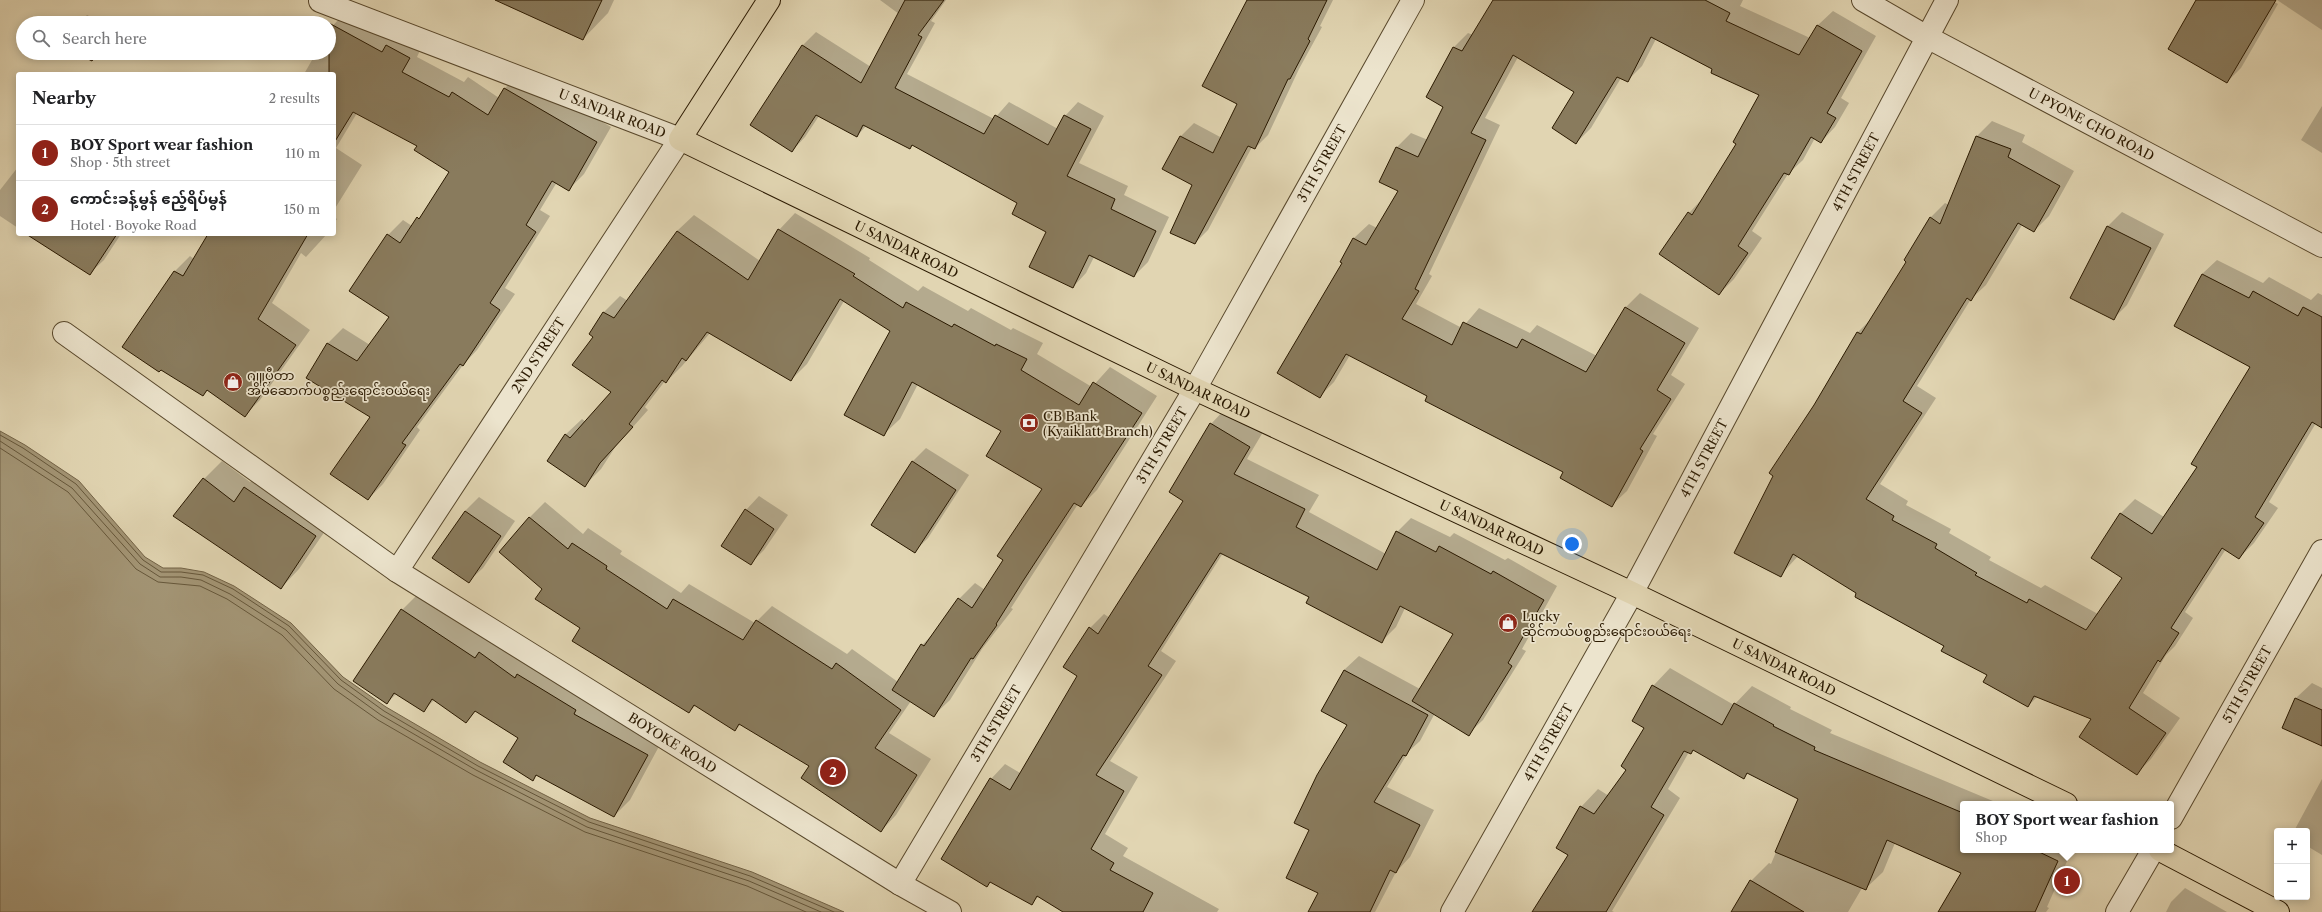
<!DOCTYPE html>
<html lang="en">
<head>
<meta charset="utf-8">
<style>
  :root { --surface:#fff; --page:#f2f2f2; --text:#202124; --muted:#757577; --line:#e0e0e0; --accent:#8f2418 }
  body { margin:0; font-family:"Libre Caslon Text","Noto Sans Myanmar",serif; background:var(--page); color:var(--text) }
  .controls { position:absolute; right:12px; bottom:12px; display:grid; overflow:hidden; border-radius:4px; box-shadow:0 2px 10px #0003 }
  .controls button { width:36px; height:36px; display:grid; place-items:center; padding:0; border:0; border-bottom:1px solid var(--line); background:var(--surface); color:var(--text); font:20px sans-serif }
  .you { position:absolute; left:1572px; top:544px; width:14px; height:14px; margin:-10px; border:3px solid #fff; border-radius:50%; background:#1a73e8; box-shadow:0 0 0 6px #1a73e833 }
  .badge { display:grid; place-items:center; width:26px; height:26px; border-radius:50%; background:var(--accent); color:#fff; font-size:13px; font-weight:700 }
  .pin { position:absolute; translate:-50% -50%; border:2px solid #fff; box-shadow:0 1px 4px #0006 }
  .popup { position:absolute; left:1960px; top:801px; width:214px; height:52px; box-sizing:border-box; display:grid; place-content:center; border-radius:4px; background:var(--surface); filter:drop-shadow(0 1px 3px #0005); font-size:13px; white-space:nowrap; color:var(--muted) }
  .popup b { font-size:15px; color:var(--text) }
  .popup::after { content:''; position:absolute; left:50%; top:100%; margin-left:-8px; border:8px solid transparent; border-top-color:var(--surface) }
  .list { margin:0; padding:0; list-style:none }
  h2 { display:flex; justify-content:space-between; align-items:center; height:52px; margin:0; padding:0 16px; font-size:17px }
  h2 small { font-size:13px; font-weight:400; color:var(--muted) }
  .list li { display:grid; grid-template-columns:26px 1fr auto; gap:12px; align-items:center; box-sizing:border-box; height:56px; padding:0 16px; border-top:1px solid var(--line) }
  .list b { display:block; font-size:15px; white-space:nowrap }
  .list p { margin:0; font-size:13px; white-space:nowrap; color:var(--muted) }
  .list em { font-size:13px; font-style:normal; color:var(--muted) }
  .icon { flex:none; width:22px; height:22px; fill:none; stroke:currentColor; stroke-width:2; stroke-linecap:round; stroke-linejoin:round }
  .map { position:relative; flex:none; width:2322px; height:912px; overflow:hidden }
  .search { position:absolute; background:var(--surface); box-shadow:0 2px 10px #0003; left:16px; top:16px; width:320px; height:44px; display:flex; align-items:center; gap:10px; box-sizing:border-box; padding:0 14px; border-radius:22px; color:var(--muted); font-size:15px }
  .panel { position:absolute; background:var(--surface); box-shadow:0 2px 10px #0003; left:16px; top:72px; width:320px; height:164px; border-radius:4px }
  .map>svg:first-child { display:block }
  .water { fill:#a39575; stroke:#736346 }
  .shadow { fill:#0003 }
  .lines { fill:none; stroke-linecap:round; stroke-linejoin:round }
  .shore { stroke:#66573a; stroke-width:1 }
  .building { fill:#897b5d; stroke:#2a1900 }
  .minor-casing { stroke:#58482c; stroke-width:24 }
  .major-casing { stroke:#2a1900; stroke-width:24 }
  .minor { stroke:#ece4cd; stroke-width:22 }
  .major { stroke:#e1d5b2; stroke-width:22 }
  .labels { text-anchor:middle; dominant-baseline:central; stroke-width:3.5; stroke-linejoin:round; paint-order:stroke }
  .street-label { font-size:13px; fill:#2a1900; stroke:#ece4cd }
  .poi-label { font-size:13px; fill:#2a1900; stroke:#ece4cd; text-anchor:start }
</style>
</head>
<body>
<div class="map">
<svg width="2322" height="912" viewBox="0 0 2322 912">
  <rect width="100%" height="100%" fill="#e1d5b2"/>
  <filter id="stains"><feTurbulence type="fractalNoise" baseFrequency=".005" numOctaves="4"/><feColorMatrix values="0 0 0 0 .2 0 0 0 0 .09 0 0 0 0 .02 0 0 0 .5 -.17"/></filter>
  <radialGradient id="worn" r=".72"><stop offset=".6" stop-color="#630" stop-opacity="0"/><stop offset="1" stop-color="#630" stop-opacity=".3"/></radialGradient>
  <polygon class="water" points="0,431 25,445 79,481 145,557 163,568 181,568 204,572 234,586 291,623 343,677 386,707 480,762 590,818 752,872 844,912 0,912"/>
  <g class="shadow">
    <polygon points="498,0 614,0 608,13 583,39"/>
    <polygon points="880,0 946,0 931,21 935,23 907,74 994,119 1009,102 1058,129 1065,116 1078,102 1104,116 1079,163 1128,186 1124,195 1169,217 1148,262 1134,276 1094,257 1086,273 1073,287 1047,231 1019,203 913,144 910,148 866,126 857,136 819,116 805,137 792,151 752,125 803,45 816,32 871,67 899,14"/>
    <polygon points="1251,0 1333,0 1320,26 1322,27 1299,69 1268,135 1255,148 1252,147 1208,230 1195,243 1193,185 1163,168 1181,136 1194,123 1222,138 1238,103"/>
    <polygon points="1494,0 1743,0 1740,6 1810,38 1818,25 1833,11 1876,36 1841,98 1849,103 1835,127 1821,142 1815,138 1803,160 1788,174 1752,231 1762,238 1734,279 1719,294 1661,253 1689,213 1704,197 1738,144 1761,94 1656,39 1642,66 1627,81 1621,78 1591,128 1576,143 1576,91 1518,57 1485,118 1500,125 1429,274 1432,276 1416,304 1462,328 1479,308 1530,333 1537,325 1597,356 1626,307 1640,293 1699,328 1671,375 1685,384 1653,434 1657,436 1627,491 1612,505 1565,472 1478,428 1479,426 1428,396 1350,355 1334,382 1320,396 1343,263 1341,262 1354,238 1369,224 1377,228 1399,191 1397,147 1411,133 1428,140 1445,106 1427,97 1454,47 1468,33 1473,35"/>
    <polygon points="2198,0 2271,0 2278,4 2241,68 2227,82"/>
    <polygon points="2277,0 2322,0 2322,30"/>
    <polygon points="347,10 424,42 417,57 464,82 468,77 499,98 504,89 520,74 611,127 584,174 569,189 557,182 540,210 550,216 505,288 515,294 477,350 463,365 417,427 420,430 383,484 368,499 371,417 328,343 343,328 370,345 391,317 388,235 403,220 412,226 428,208 450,172 419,146 357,113 336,148 362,165 334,210 334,74 304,74 316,53 329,53 329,30"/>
    <polygon points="87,15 103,23 79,23"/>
    <polygon points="2322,106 2322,153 2301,140"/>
    <polygon points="1992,121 2025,135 2022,142 2074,171 2049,216 2034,231 2022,225 1986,285 1971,299 1917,386 1936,398 1880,484 1908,501 1906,505 1951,529 1949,533 1991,557 1989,560 2041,588 2045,585 2098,614 2123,578 2120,514 2135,499 2164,517 2198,467 2251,366 2202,274 2217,260 2263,283 2269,277 2311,300 2318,293 2322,295 2322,418 2316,423 2269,502 2278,508 2254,543 2239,558 2226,549 2185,612 2193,618 2175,646 2166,655 2143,693 2180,718 2151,759 2136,774 2093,718 2038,696 2028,706 1988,675 1945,646 1798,556 1780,576 1815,406 1857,333 1872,318 1908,262 1930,218 1945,203 1949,205 1977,136"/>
    <polygon points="18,167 18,228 0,216 0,190"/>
    <polygon points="2122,212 2164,234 2127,305 2113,319 2071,297 2108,226"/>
    <polygon points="795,213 870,258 869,260 918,291 923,286 968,311 971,308 1011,330 1013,328 1043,343 1037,354 1092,387 1110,367 1157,396 1097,490 1081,506 1078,504 1011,608 1013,609 982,649 950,700 933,716 911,701 889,733 931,759 896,815 881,831 810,766 741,724 735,730 696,705 689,712 581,628 543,589 530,517 545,502 583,534 588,528 622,551 620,554 681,593 689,584 755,623 772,606 847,654 852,649 898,682 922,645 937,630 959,599 975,583 985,590 1005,560 1043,489 1003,431 918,384 900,419 883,435 891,331 844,301 807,364 791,380 710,333 682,366 666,382 665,381 645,407 648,410 616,446 601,469 585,485 565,435 582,419 586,422 612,392 594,337 590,334 604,312 620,296 628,301 677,231 694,215 760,261 779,230"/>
    <polygon points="334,217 337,219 334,223"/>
    <polygon points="28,234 121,234 104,260 90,273"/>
    <polygon points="209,234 327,234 306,257 301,253 272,303 310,330 260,400 245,415 208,390 203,395 123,347 175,271 190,256 194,259"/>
    <polygon points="1225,409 1263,432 1247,459 1319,495 1309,512 1386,554 1397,532 1411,518 1450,537 1454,533 1505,560 1508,558 1557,586 1522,649 1526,651 1483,720 1468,734 1435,713 1420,741 1409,751 1387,787 1434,810 1410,857 1396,872 1375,912 1309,912 1320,892 1310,830 1349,724 1323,710 1344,670 1359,656 1420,689 1454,634 1405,608 1396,627 1381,642 1310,597 1223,553 1161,651 1176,661 1110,761 1138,777 1105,834 1128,848 1123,856 1219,909 1217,912 1065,912 1039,896 1031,904 991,881 987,885 942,858 991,779 1005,764 1020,773 1078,676 1090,628 1104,614 1110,618 1185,501 1211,424"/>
    <polygon points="926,448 969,475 928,538 914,552 912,462"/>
    <polygon points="222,461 250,482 263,470 334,518 299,569 281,588 204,479"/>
    <polygon points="759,496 788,515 764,550 750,564 746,510"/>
    <polygon points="479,497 515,521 483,568 469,581 434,557 465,511"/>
    <polygon points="418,594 490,642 496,637 663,739 630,800 614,816 538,774 532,779 519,737 476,711 466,722 434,700 423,711 397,693 387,703 402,610"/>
    <polygon points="1670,668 1734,705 1752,686 1791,707 1790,709 1832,730 1830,733 2000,804 1963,804 1963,850 2072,850 2047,907 2049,908 2046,912 1939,912 1962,873 1895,843 1883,872 1865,889 1862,888 1848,912 1732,912 1751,881 1769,863 1771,864 1799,798 1748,773 1744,777 1694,750 1689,752 1668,789 1680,798 1612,911 1614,912 1533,912 1570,855 1581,807 1598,789 1609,796 1628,769 1646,727 1653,686"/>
    <polygon points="2312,683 2322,688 2322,745 2284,727 2296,698"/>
    <polygon points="2322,779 2322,855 2307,846 2307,831 2294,831"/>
    <polygon points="2185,888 2227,912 2166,912 2171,902"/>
  </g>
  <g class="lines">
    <g class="shore">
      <polyline points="0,435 23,448 76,484 143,560 161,572 181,572 203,575 233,589 289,626 341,680 384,711 478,766 589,822 750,876 834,912"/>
      <polyline points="0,441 72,488 140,564 160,577 181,577 201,580 230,594 286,630 338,684 381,715 476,770 587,827 749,881 821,912"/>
      <polyline points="0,448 68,492 136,569 158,582 200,586 227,599 282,635 334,689 378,720 473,775 585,832 747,886 806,912"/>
    </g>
  </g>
  <g class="building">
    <polygon points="495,0 602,0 583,40"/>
    <polygon points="905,0 944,0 918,35 922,37 895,88 984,134 995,115 1048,145 1064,115 1091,129 1067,176 1115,199 1111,209 1156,231 1134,277 1089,255 1073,288 1029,267 1046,232 1012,214 1017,203 912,145 910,149 863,125 857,137 816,115 792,152 750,125 802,45 861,83"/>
    <polygon points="1247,0 1327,0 1308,39 1310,41 1290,79 1288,79 1255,149 1248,146 1195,244 1170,233 1192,185 1162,169 1180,136 1213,153 1237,104 1202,86"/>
    <polygon points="1493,0 1705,0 1730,13 1726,21 1799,55 1817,25 1862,51 1827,113 1836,118 1821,143 1811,137 1789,175 1784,173 1738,246 1748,253 1719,295 1659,254 1688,212 1692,215 1736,144 1733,142 1759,95 1711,73 1712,69 1651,37 1628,82 1617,77 1576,144 1552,128 1574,92 1513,55 1471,133 1486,140 1415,289 1419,291 1402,319 1452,345 1463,322 1517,348 1522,339 1586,372 1625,307 1685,343 1657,390 1671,399 1640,449 1643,451 1612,507 1560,478 1563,472 1425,401 1427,396 1346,354 1320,398 1277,373 1342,263 1340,262 1353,238 1366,245 1398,191 1379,182 1396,147 1418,157 1443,107 1426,97 1453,47 1462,51"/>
    <polygon points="2196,0 2276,0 2227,83 2168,49"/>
    <polygon points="329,23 382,52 386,45 410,58 402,72 449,97 452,92 488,115 504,88 597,142 569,191 552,181 526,225 536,232 490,303 500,310 463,366 460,364 402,443 406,445 368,500 330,474 370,417 306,378 327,343 357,361 389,317 349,291 387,234 400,243 417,217 419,219 449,172 414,150 417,146 353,112 334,143 334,74 329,74"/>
    <polygon points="76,53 97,53 92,61"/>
    <polygon points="1976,136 2011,149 2008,157 2060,186 2034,232 2018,223 1971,301 1967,298 1903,401 1922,413 1866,499 1894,516 1892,520 1937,544 1935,548 1977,573 1975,575 2027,603 2029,599 2086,630 2122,578 2091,558 2120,513 2152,534 2197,467 2191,464 2250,367 2174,326 2202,274 2249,298 2253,291 2298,316 2303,307 2322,317 2322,428 2312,422 2255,517 2264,523 2239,559 2222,548 2171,628 2179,633 2160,662 2158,660 2129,708 2166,733 2137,775 2079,737 2091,719 2034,696 2028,707 1983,682 1987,675 1941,651 1944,646 1855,597 1856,593 1793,554 1781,577 1734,553 1773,476 1769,473 1814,405 1857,332 1861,334 1906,262 1904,260 1930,217 1940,224"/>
    <polygon points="2107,226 2151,248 2114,320 2070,298"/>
    <polygon points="778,229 855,274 853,276 903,308 906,302 952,327 954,324 995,346 996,344 1027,359 1021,370 1079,405 1093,382 1142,413 1081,507 1074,503 1023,581 996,624 997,625 973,659 971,658 934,717 892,690 921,644 924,646 958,598 972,608 1003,560 997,556 1042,489 986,456 1001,431 912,382 884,436 844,415 890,331 840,299 791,381 707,332 686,361 682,358 666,383 662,380 629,424 633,427 600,463 585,487 547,461 565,434 570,438 611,392 572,365 593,337 589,334 603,312 614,318 677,231 748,280"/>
    <polygon points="26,234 117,234 90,275"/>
    <polygon points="208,234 308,234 258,319 296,345 245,417 207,390 203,396 161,370 159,372 122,347 174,271 183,276"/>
    <polygon points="1210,423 1250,447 1234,474 1305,509 1296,527 1377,570 1396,531 1436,552 1439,546 1491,574 1493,571 1544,600 1508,663 1512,666 1469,736 1412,701 1453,634 1400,606 1382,643 1306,603 1309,597 1220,553 1148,666 1162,675 1096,775 1124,791 1091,849 1114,863 1110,870 1153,893 1143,912 1063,912 1037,896 1032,905 990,882 987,887 941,859 990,778 1010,790 1077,676 1063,667 1089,627 1098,634 1183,501 1169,492"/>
    <polygon points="912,461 956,490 915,553 871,525"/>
    <polygon points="203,478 234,502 244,487 316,536 281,589 173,516"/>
    <polygon points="745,509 774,529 751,565 721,546"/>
    <polygon points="465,511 501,536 469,583 432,558"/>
    <polygon points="529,517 568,549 572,543 607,566 606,569 667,609 673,599 743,640 756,620 832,669 836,663 901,710 875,748 917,775 881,832 801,778 809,766 739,724 735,731 694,705 689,713 572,641 580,628 535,599 542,589 499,552"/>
    <polygon points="401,609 475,658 479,652 515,678 517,674 576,710 574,714 648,755 614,817 536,775 533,781 503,762 518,738 475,711 466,723 432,699 424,712 394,693 387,704 353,681"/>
    <polygon points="1344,670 1428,715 1406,756 1403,755 1374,802 1420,825 1396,873 1390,870 1370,912 1308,912 1318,893 1286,878 1309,830 1294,823 1317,775 1347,725 1321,711"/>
    <polygon points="1652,685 1722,725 1734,703 1774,725 1773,726 1815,747 1814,750 1963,813 1963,850 2035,850 2058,861 2035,912 1938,912 1961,873 1887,840 1866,890 1775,852 1798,799 1747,773 1744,779 1693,750 1691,754 1684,751 1651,807 1664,815 1606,912 1532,912 1568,855 1556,848 1580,806 1594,814 1626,770 1621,766 1644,728 1632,721"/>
    <polygon points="2295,698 2322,710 2322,746 2282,728"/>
    <polygon points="1750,880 1804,912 1731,912"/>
  </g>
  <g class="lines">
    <g class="minor-casing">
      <g id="minor">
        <path id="s1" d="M1863,0l64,37 395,209"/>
        <path id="s2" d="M320,1l360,138 -283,432"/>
        <path id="s3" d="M64,333l333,238 503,313 50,28"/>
        <path id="s4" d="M2171,818l151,-267"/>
        <path id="s5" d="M900,884l295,-495 218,-389"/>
        <path id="s6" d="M1452,912l180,-319 315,-593"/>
        <polyline points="2117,912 2153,850"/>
      </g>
    </g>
    <g class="major-casing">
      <g id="major">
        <path id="s7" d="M769,0l-89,139 515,250 437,204 434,211"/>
        <polyline points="2160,850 2278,912"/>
      </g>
    </g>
    <use href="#minor" class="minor"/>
    <use href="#major" class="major"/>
  </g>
  <defs>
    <g id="shop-disc" transform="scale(1)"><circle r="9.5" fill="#8f2418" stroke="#ece4cd"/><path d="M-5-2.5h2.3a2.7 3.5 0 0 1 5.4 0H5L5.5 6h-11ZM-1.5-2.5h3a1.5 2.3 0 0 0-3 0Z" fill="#fff"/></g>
    <g id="bank-disc" transform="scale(1)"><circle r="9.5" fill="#8f2418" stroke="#ece4cd"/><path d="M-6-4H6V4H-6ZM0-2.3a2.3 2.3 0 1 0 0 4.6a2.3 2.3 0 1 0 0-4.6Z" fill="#fff"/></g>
  </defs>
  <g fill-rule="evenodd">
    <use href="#shop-disc" x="233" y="382"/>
    <use href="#bank-disc" x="1029" y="423"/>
    <use href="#shop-disc" x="1508" y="623"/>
  </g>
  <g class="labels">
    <g class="street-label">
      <text stroke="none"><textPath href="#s2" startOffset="313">U SANDAR ROAD</textPath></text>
      <text stroke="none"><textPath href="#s1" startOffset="260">U PYONE CHO ROAD</textPath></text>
      <text stroke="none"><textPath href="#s5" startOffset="835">3TH STREET</textPath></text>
      <text stroke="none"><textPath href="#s6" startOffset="843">4TH STREET</textPath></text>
      <text stroke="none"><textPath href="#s7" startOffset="417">U SANDAR ROAD</textPath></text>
      <text transform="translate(538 355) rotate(-57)">2ND STREET</text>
      <text stroke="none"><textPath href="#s7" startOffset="741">U SANDAR ROAD</textPath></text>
      <text stroke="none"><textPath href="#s5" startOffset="511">3TH STREET</textPath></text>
      <text stroke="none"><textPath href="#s6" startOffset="519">4TH STREET</textPath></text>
      <text stroke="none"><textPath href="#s7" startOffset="1065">U SANDAR ROAD</textPath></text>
      <text stroke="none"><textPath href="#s7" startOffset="1389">U SANDAR ROAD</textPath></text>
      <text stroke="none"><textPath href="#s4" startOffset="154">5TH STREET</textPath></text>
      <text stroke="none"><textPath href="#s5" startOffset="187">3TH STREET</textPath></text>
      <text stroke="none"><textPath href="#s6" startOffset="195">4TH STREET</textPath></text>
      <text stroke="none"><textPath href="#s3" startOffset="734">BOYOKE ROAD</textPath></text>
    </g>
    <g class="poi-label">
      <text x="247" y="375">ဂျူပီတာ<tspan x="247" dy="15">အိမ်ဆောက်ပစ္စည်းရောင်းဝယ်ရေး</tspan></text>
      <text x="1043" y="416">CB Bank<tspan x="1043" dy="15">(Kyaiklatt Branch)</tspan></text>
      <text x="1522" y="616">Lucky<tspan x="1522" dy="15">ဆိုင်ကယ်ပစ္စည်းရောင်း၀ယ်ရေး</tspan></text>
    </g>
  </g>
  <rect width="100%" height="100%" filter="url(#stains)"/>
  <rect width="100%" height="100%" fill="url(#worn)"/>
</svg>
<div class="controls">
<button>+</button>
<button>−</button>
</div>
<div class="you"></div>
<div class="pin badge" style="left:2067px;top:881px">1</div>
<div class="popup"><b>BOY Sport wear fashion</b>Shop</div>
<div class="pin badge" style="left:833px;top:772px">2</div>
<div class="search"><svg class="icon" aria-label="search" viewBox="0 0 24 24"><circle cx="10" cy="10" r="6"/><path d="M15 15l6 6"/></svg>Search here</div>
<section class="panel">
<h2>Nearby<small>2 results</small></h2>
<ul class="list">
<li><span class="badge">1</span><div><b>BOY Sport wear fashion</b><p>Shop · 5th street</p></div><em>110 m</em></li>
<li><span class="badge">2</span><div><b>ကောင်းခန့်မွန် ဧည့်ရိပ်မွန်</b><p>Hotel · Boyoke Road</p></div><em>150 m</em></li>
</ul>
</section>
</div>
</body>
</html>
